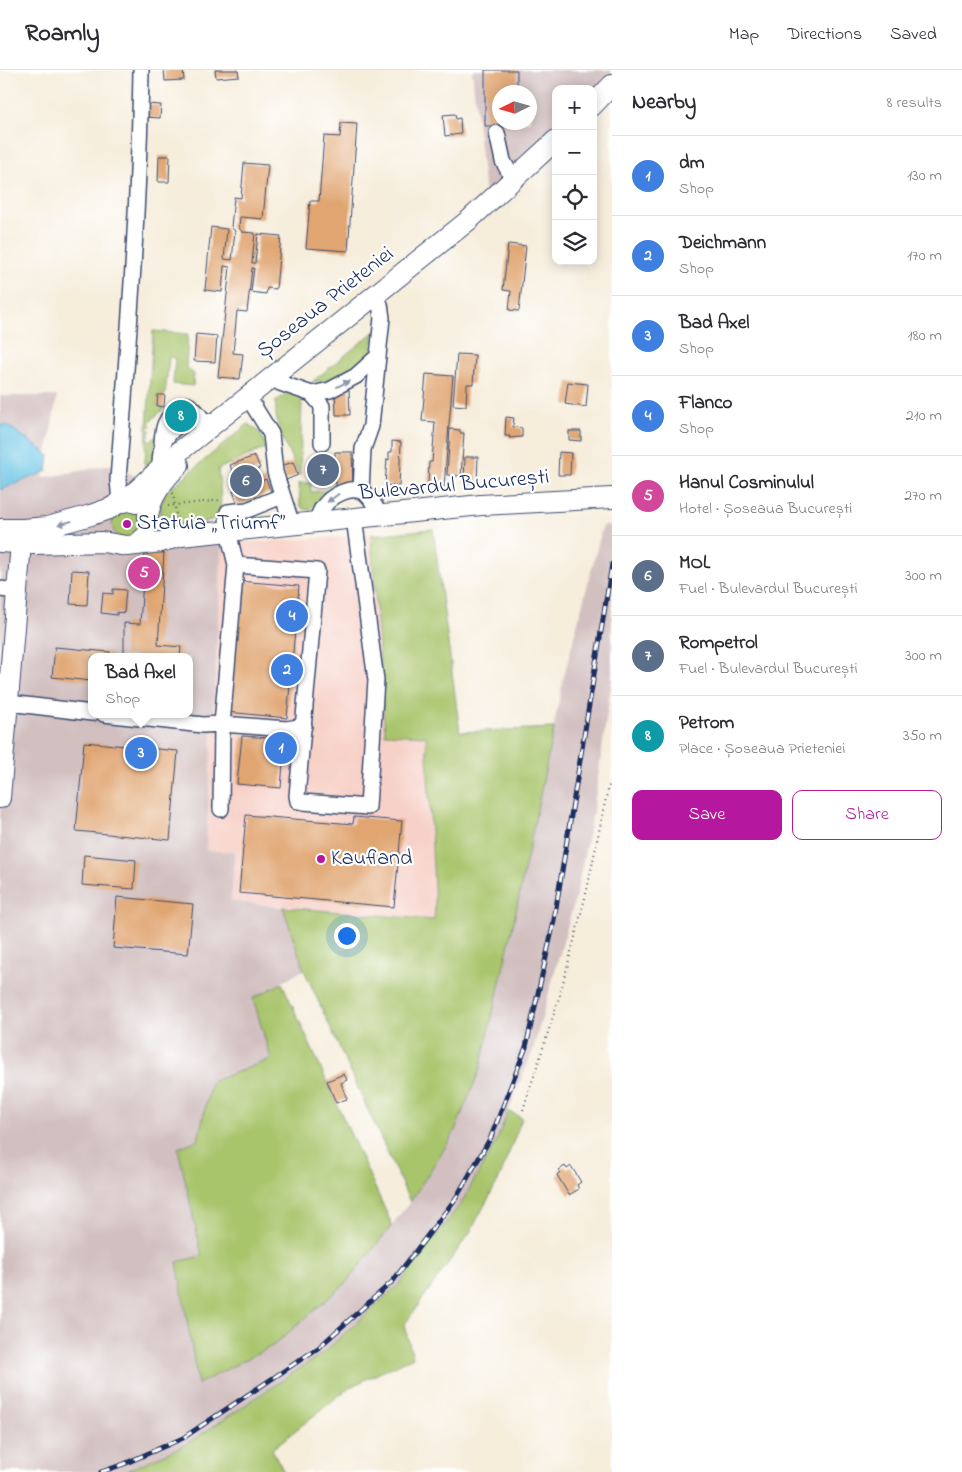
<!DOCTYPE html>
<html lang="en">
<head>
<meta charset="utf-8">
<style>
  :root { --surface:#fff; --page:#f2f2f3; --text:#2b2b33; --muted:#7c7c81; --line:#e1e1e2; --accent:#b5179e }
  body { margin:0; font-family:"Indie Flower",sans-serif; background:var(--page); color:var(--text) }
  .controls { position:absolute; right:15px; top:15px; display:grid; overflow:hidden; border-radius:10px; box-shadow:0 2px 12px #0003 }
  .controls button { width:45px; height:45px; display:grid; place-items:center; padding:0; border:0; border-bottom:1px solid var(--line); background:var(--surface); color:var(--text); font:25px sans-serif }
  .compass { position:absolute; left:492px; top:15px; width:45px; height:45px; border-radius:50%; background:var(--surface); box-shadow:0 2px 12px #0003; rotate:265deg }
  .you { position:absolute; left:346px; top:865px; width:18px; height:18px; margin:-12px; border:4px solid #fff; border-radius:50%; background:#1a73e8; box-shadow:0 0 0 8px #1a73e833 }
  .badge { display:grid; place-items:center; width:32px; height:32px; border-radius:50%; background:var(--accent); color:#fff; font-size:16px; font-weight:700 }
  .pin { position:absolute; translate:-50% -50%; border:2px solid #fff; box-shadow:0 1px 5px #0006 }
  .popup { position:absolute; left:88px; top:583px; width:105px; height:65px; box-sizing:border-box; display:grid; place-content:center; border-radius:10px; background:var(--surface); filter:drop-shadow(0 1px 4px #0005); font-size:16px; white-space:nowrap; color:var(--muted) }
  .popup b { font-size:19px; color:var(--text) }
  .popup::after { content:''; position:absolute; left:50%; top:100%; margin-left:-10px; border:10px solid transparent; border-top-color:var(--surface) }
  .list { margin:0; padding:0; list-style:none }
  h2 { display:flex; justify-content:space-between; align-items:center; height:65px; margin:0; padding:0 20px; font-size:21px }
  h2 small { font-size:16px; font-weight:400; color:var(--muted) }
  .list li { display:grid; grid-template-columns:32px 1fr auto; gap:15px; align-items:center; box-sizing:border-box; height:80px; padding:0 20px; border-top:1px solid var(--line) }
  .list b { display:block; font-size:19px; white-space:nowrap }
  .list p { margin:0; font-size:16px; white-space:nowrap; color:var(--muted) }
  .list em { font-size:16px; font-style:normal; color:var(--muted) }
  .actions { display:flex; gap:10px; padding:15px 20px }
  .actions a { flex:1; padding:11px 0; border:1px solid var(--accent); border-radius:10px; text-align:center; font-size:18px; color:var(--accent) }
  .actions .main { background:var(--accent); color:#fff }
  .icon { flex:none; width:28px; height:28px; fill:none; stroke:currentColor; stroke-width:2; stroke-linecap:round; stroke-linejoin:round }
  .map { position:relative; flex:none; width:612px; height:1402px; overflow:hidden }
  header { display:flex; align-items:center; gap:30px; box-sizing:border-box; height:70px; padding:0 25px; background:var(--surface); border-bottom:1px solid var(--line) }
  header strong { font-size:24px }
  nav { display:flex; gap:28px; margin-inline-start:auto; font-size:18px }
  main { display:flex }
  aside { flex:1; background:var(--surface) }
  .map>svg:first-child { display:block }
  .built { fill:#f7d1c8 }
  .industrial { fill:#d2bfc0; fill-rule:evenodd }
  .green { fill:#a9c56c; stroke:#627a65 }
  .water { fill:#65c3e3; stroke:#4079a0 }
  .building { fill:#e0a571 }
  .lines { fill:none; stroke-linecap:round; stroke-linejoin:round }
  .minor-casing { stroke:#3c4c71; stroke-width:18 }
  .major-casing { stroke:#3c4c71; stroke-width:22 }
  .path { stroke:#3c4c71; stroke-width:2; stroke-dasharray:1 4; stroke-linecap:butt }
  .minor { stroke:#fff; stroke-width:15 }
  .major { stroke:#fff; stroke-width:20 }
  .rail-casing { stroke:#1b2f5e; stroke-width:5 }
  .rail { stroke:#fff; stroke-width:3; stroke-dasharray:9; stroke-linecap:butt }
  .oneway { fill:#8d97ae }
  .poi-dot { fill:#b5179e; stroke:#fff; stroke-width:2 }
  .labels { text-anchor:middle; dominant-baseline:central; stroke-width:4.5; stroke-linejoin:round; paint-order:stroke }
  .street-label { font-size:22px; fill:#1b2f5e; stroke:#fff }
  .poi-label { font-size:22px; fill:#1b2f5e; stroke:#fff; text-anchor:start }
</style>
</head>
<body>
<header>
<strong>Roamly</strong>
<nav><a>Map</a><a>Directions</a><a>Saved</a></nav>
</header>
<main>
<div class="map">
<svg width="612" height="1402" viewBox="0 0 612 1402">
  <rect width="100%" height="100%" fill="#fff"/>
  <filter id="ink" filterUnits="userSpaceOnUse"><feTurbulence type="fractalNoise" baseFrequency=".02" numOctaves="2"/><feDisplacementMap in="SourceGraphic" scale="10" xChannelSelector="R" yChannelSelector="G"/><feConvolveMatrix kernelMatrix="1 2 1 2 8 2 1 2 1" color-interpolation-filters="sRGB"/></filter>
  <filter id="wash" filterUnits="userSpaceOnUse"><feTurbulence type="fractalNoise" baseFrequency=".0096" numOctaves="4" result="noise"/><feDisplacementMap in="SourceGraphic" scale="20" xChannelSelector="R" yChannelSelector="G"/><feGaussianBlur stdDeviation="1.12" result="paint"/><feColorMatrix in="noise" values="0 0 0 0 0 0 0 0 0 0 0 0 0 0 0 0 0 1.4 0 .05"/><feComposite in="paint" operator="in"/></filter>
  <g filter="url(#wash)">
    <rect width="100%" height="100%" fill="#f6eddb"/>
    <polygon class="built" points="371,465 385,664 426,666 435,835 434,850 231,831 235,782 206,780 222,474"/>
    <g class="industrial">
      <path d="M472,0h138l2,4 -19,20v-5h-37v42l-71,63zM500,22h30v30h-30z"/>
      <path d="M0,326h57l-14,82 72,-14 89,54 18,26 -16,306 29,2 -4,49 52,6 21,63 -51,28 19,61 -61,23 -13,58 -20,8 24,109 -24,5 168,21 64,-81 43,-67 27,-66 32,-139 52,-254 39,-151 9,1v153l-18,127 -18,89 -43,155 -36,90 -35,62 -64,83 -75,68 -136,91 -63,28h-124zM92,587h98v57h-98z"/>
    </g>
    <g class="green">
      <polygon points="153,261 188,264 186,297 194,304 193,316 173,314 175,288 169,287 165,325 158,325 157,336 164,337 164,339 149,352 151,356 148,358 151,361 148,363 150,366 148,368 150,371 157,366 156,392 144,407"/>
      <polygon points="375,261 370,286 362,294 337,311 312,312"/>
      <path d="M288,322l14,5 -2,79c-11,-25 -27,-48 -24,-75z"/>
      <path d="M248,354l13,9 5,15 -48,21c1,12 8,43 -5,50 -6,4 -27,4 -36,5v2l-13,-3c-8,-10 -2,-21 2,-31z"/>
      <polygon points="299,413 311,413 311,422 326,421 310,440 303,439 300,435"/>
      <circle cx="127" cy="454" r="15"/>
      <polygon points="433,459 460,662 554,658 512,860 480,999 453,1065 410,1132 304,900 283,837 434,850 435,835 426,666 385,664 371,465"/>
      <polygon points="282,913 392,1155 346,1213 274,1275 198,1314 177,1192 202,1186 178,1078 198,1070 211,1012 271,989 253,928"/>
      <polygon points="508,1041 522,1048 500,1107 469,1164 404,1255 413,1287 350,1317 272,1379 284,1402 124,1402 187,1374 323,1283 398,1215 462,1132 497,1070"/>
    </g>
    <polygon class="water" points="0,355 7,355 49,385 47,401 0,420"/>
    <g id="blocks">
      <g class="building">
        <polygon points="164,0 183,0 184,10 165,11"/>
        <polygon points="215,0 238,0 239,6 216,8"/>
        <polygon points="485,0 517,0 517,22 500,22 500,52 518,52 518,56 485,56"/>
        <polygon points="147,34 161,35 160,48 145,47"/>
        <polygon points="455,44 456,49 460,48 461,64 445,66 443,45"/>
        <polygon points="341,53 357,54 348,181 306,178 310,131 319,131 324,66 340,67"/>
        <polygon points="159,86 170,86 169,112 158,112"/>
        <polygon points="244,93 268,95 263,149 240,147 239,158 242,162 255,163 252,193 255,193 258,164 281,166 276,219 267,218 266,224 251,222 254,198 252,198 247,242 237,241 233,283 243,284 240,309 218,307 230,197 224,196 222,222 205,220 211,157 227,159 224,189 232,190 235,161 231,157 234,127 241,128"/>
        <polygon points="508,174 526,176 519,241 509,240 511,221 503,220"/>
        <polygon points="196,264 217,266 215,292 194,291"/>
        <polygon points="457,284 475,285 473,314 467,314 466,336 453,335"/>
        <polygon points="426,304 453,306 444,417 428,415 429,392 432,392 435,352 422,351"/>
        <polygon points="568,312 588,314 586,337 565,334"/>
        <polygon points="335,319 349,319 350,345 336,345"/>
        <polygon points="158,325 165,325 164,337 157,336"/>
        <polygon points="506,347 514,348 513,357 522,358 522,367 509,368 510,366 505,366"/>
        <polygon points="450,359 460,360 460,363 464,363 461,406 447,405"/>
        <polygon points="569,361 581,361 581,371 569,370"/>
        <polygon points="392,371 401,372 399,416 385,415 387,389 389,390 389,382 392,382"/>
        <polygon points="335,382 352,382 353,417 336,418 336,412 311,413 310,388 335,387"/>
        <polygon points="559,382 571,383 570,405 558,405"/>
        <polygon points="255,386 260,398 252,402 256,413 266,409 271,422 238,435 233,421 239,419 230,395"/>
        <polygon points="465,387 478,387 477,413 464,413"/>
        <polygon points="293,392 298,405 286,410 281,396"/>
        <polygon points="145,482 164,483 158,575 181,577 180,587 124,586 124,553 140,554"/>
        <polygon points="72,500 89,501 87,535 70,534"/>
        <polygon points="238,511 299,516 287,648 227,642"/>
        <polygon points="113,519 126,520 124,543 117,542 117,545 101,543 103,523 113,524"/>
        <polygon points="55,577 110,582 110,587 92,587 92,611 52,607"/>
        <polygon points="242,666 285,669 281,718 237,714"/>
        <polygon points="84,672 178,681 170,770 76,761"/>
        <polygon points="246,745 353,754 354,747 402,751 394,837 239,823"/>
        <polygon points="84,785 136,790 134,819 82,815"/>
        <polygon points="117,827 193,834 188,884 113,878"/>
        <polygon points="344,1004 347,1010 341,1013 347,1029 336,1033 327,1011"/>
        <polygon points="565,1096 567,1099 571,1096 581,1112 577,1115 579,1119 569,1125 557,1105 560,1102 559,1100"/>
      </g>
    </g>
  </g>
  <g filter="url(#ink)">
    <use href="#blocks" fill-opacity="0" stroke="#3c4c71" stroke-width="1"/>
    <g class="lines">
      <g class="minor-casing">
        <g id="minor">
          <polyline points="497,63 503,91 513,109"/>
          <polyline points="280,313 312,324 330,320 356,306 378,286 382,248 380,234"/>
          <polyline points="312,324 322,336 322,373"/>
          <polyline points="253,335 271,364 275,402 292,455"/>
          <path d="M162,372c1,-15 3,-23 15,-32 3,-3 6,-6 11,-5 6,2 11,10 15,15"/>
          <path d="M160,398c0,-7 0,-13 2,-20 3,-14 18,-28 33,-29 7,0 13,2 19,4"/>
          <polyline points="361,421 363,379 371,356 378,286"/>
          <polyline points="282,426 247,440 228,442 227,446 228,461 236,495 222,654 287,659 304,656"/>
          <path d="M120,432l-2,-22c10,-137 21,-273 23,-410"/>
          <path d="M316,452c2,-5 4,-11 7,-15 8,-11 28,-23 42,-14 7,5 11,15 15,23"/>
          <polyline points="236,495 317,501 297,726 298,731 303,732 368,737 376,610 354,448"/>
          <polyline points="0,519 18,521"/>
          <polyline points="9,633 92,643"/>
          <polyline points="104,644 203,655 222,654 221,739"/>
        </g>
      </g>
      <g class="major-casing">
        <g id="major">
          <polyline points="593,35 612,15"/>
          <polyline points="124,432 175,385 469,150 556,70"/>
          <path d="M148,446c3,-20 16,-37 31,-51"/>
          <polyline points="0,459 23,459 48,457 91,445 111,438 120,432 130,431 136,433"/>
          <polyline points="0,472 35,474 102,472 127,476 136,475 146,466"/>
          <polyline points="136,475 161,472 181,466 481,435 612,428"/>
          <polyline points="0,728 22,461"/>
        </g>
      </g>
      <g class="path">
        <polyline points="173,423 177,451"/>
        <polyline points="168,436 221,430"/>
        <polyline points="523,1040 560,925 587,820 608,718 612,710"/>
      </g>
      <use href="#minor" class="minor"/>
      <use href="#major" class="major"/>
      <g class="rail-casing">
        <polyline id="rail" points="101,1402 124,1394 183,1368 318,1278 393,1211 456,1128 491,1067 526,977 553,856 612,494"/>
      </g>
      <use href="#rail" class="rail"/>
    </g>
    <defs><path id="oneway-solid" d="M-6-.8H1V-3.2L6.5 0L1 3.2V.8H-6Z" transform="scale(1.25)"/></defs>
    <g class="oneway">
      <use href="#oneway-solid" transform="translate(343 314) rotate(-26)"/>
      <use href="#oneway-solid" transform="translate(333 428) rotate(144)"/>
      <use href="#oneway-solid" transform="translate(65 453) rotate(165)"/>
    </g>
  </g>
  <g class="poi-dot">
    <circle cx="127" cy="454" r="5"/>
    <circle cx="321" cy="789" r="5"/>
  </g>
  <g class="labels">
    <g class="street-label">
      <text transform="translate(326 233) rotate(-38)">Șoseaua Prieteniei</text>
      <text transform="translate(454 416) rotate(-5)">Bulevardul București</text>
    </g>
    <g class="poi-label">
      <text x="137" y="454">Statuia „Triumf”</text>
      <text x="331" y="789">Kaufland</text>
    </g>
  </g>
</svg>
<div class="controls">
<button>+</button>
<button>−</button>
<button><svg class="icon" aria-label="locate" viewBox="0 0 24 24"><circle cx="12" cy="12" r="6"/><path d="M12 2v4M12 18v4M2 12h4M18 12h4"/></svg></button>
<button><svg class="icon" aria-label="layers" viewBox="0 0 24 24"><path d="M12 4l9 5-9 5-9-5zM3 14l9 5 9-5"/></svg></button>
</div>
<svg class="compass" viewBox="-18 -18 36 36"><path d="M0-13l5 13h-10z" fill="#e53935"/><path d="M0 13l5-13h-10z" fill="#7c7c81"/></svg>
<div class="you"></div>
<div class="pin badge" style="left:281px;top:678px;background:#3f7fe0">1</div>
<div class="pin badge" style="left:287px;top:600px;background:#3f7fe0">2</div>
<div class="pin badge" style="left:141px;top:683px;background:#3f7fe0">3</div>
<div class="popup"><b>Bad Axel</b>Shop</div>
<div class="pin badge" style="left:292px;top:546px;background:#3f7fe0">4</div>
<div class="pin badge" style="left:144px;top:503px;background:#d1479c">5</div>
<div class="pin badge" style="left:246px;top:411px;background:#5c6f8a">6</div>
<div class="pin badge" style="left:323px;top:400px;background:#5c6f8a">7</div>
<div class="pin badge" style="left:181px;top:346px;background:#0f9aa8">8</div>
</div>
<aside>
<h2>Nearby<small>8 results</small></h2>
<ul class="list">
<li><span class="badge" style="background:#3f7fe0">1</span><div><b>dm</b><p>Shop</p></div><em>130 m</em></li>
<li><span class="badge" style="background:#3f7fe0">2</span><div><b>Deichmann</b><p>Shop</p></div><em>170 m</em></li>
<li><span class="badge" style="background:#3f7fe0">3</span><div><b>Bad Axel</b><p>Shop</p></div><em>180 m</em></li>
<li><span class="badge" style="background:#3f7fe0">4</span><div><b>Flanco</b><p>Shop</p></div><em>210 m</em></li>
<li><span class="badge" style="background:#d1479c">5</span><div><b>Hanul Cosminulul</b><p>Hotel · Șoseaua București</p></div><em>270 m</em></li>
<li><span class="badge" style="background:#5c6f8a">6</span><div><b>MOL</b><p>Fuel · Bulevardul București</p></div><em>300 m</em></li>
<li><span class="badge" style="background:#5c6f8a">7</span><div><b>Rompetrol</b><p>Fuel · Bulevardul București</p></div><em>300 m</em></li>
<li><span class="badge" style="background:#0f9aa8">8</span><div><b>Petrom</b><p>Place · Șoseaua Prieteniei</p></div><em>350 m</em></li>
</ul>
<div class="actions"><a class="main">Save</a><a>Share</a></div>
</aside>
</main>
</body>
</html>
